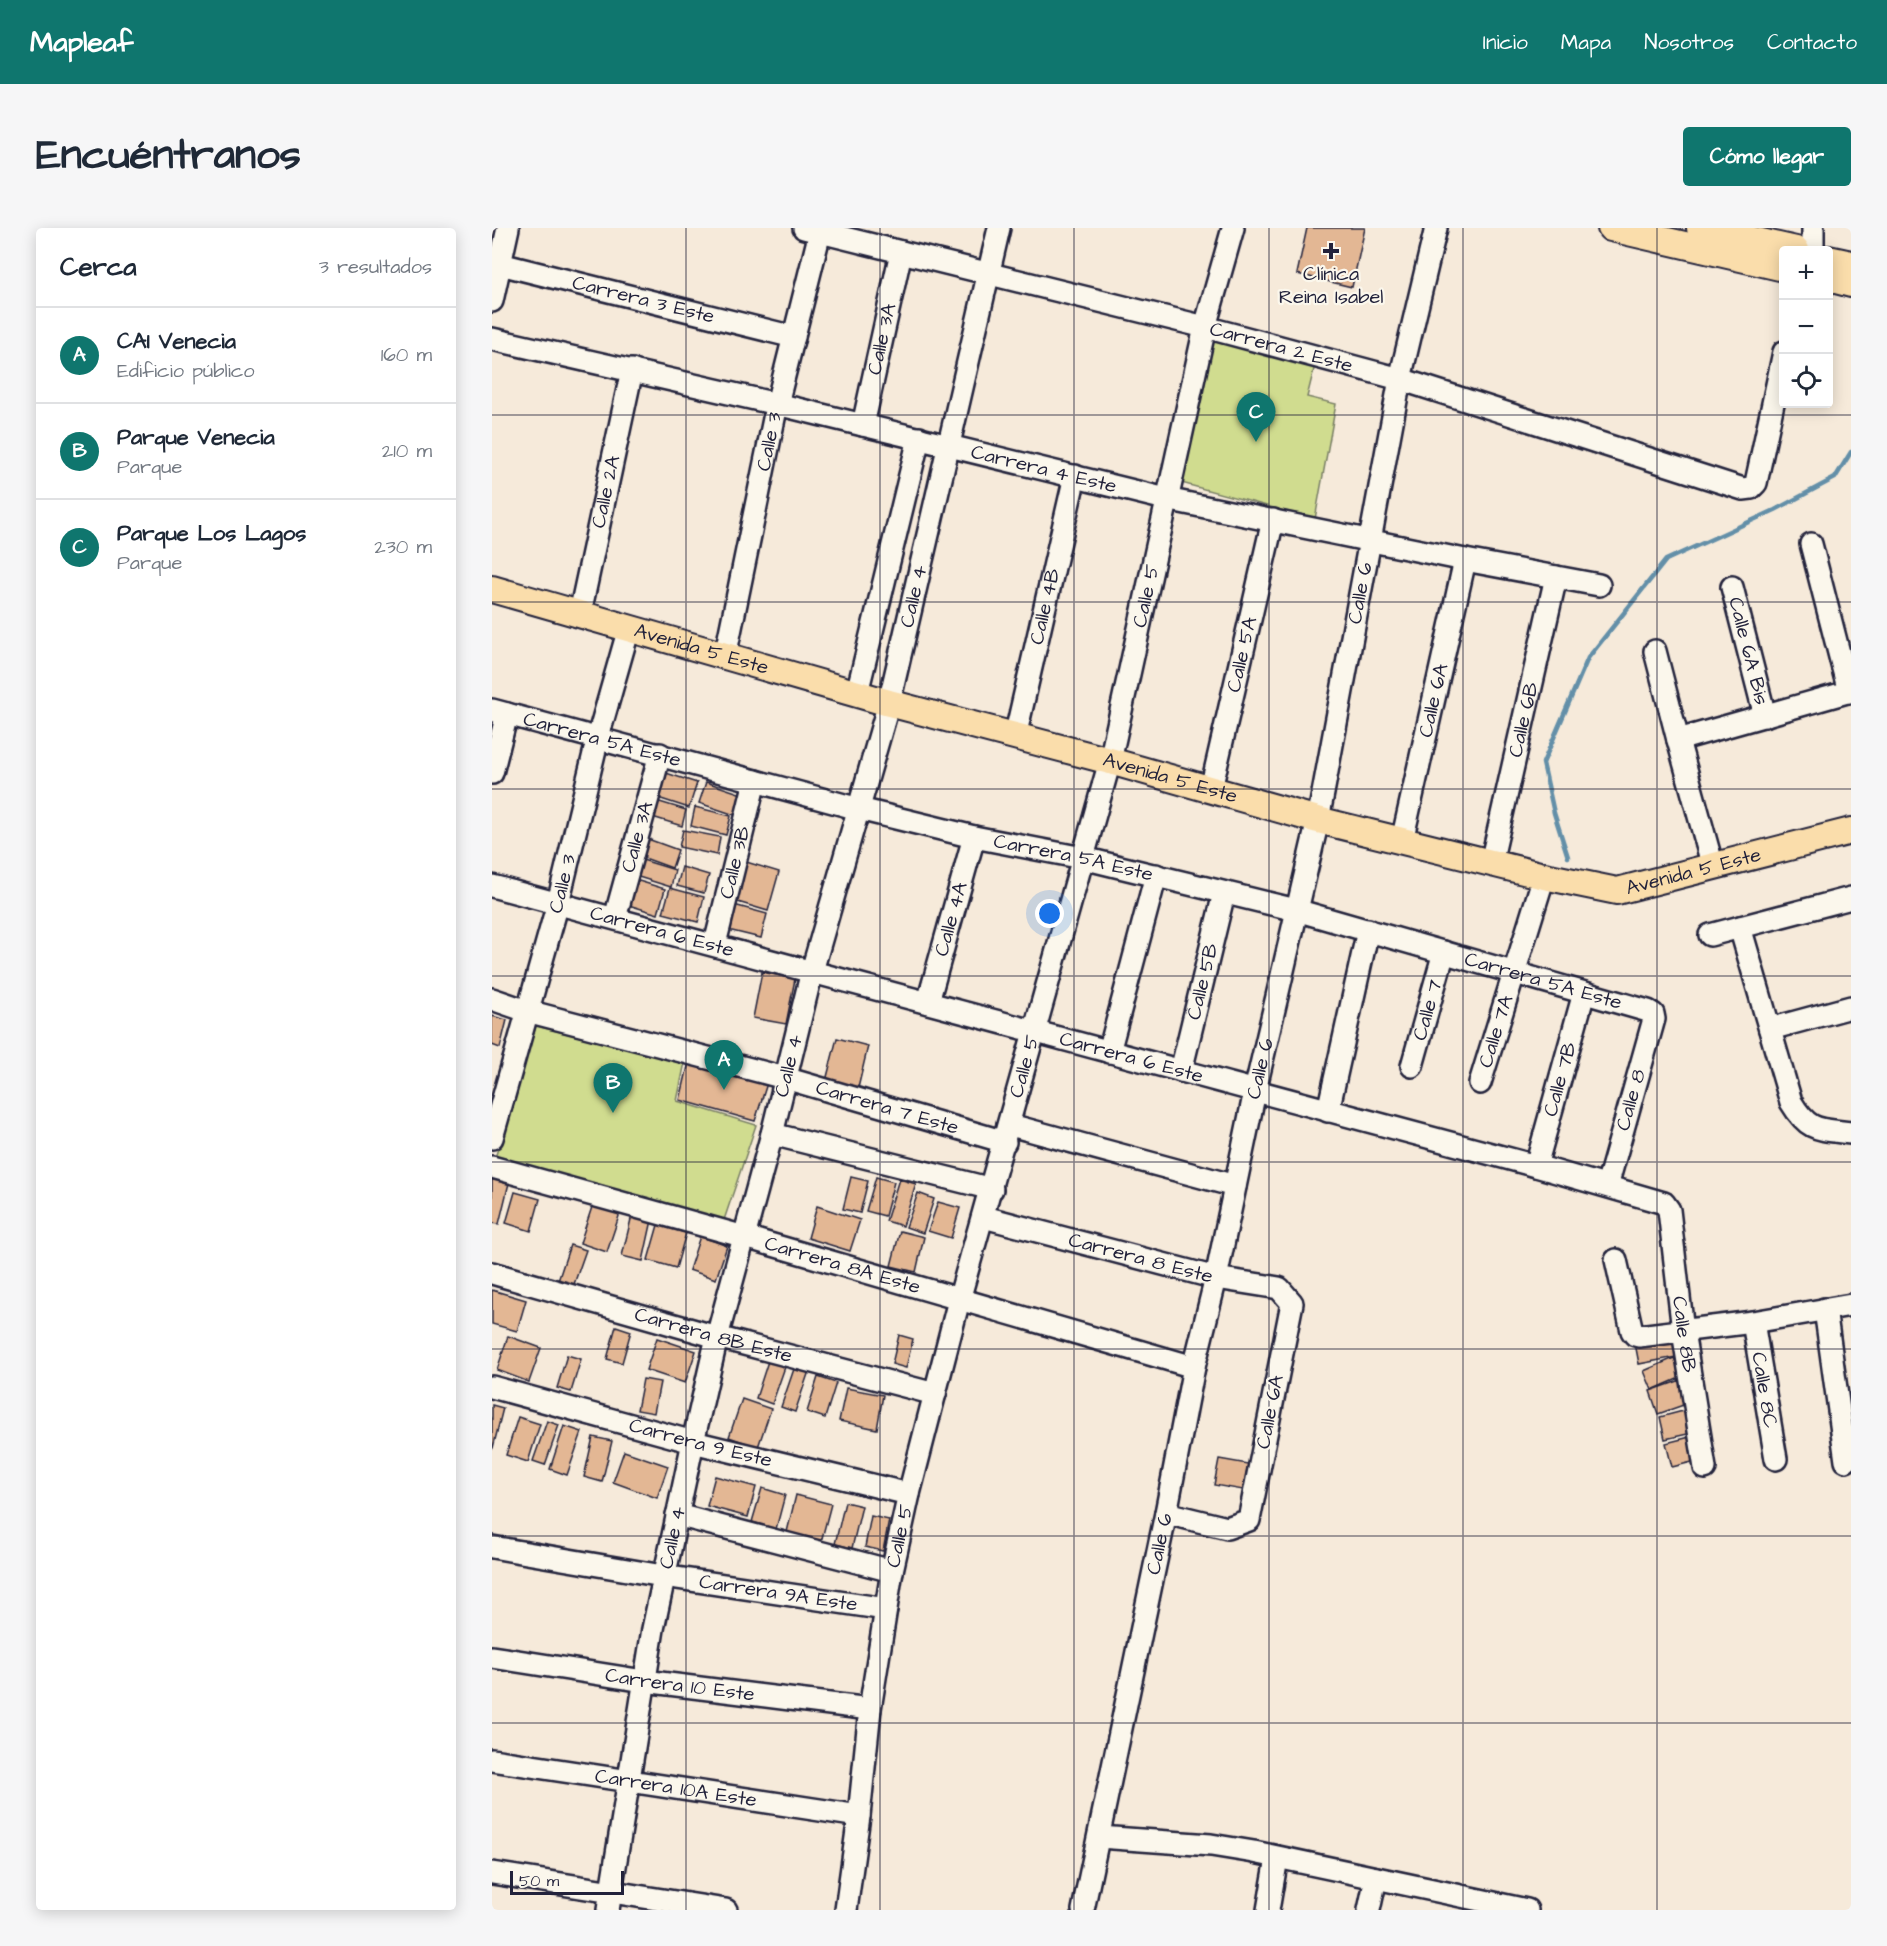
<!DOCTYPE html>
<html lang="es">
<head>
<meta charset="utf-8">
<style>
  :root { --surface:#fff; --page:#f6f6f7; --text:#1f2937; --muted:#747a83; --line:#e0e1e3; --accent:#0f766e }
  body { margin:0; font-family:"Architects Daughter",sans-serif; background:var(--page); color:var(--text) }
  .controls { position:absolute; right:18px; top:18px; display:grid; overflow:hidden; border-radius:6px; box-shadow:0 3px 15px #0003 }
  .controls button { width:54px; height:54px; display:grid; place-items:center; padding:0; border:0; border-bottom:2px solid var(--line); background:var(--surface); color:var(--text); font:30px sans-serif }
  .scale { position:absolute; left:18px; bottom:15px; width:114px; box-sizing:border-box; padding-left:6px; border:3px solid #22223b; border-top:0; font-size:16px; line-height:21px; white-space:nowrap; color:#22223b; -webkit-text-stroke:4px #fbf7ec; paint-order:stroke }
  .you { position:absolute; left:558px; top:686px; width:21px; height:21px; margin:-15px; border:4px solid #fff; border-radius:50%; background:#1a73e8; box-shadow:0 0 0 9px #1a73e833 }
  .badge { display:grid; place-items:center; width:39px; height:39px; border-radius:50%; background:var(--accent); color:#fff; font-size:20px; font-weight:700 }
  .pin { position:absolute; translate:-50% -50px; filter:drop-shadow(0 2px 3px #0008) }
  .pin::after { content:''; position:absolute; top:32px; width:21px; height:18px; background:inherit; clip-path:polygon(0 0,100% 0,50% 100%) }
  .list { margin:0; padding:0; list-style:none }
  h2 { display:flex; justify-content:space-between; align-items:center; height:78px; margin:0; padding:0 24px; font-size:26px }
  h2 small { font-size:20px; font-weight:400; color:var(--muted) }
  .list li { display:grid; grid-template-columns:39px 1fr auto; gap:18px; align-items:center; box-sizing:border-box; height:96px; padding:0 24px; border-top:2px solid var(--line) }
  .list b { display:block; font-size:22px; white-space:nowrap }
  .list p { margin:0; font-size:20px; white-space:nowrap; color:var(--muted) }
  .list em { font-size:20px; font-style:normal; color:var(--muted) }
  .icon { flex:none; width:33px; height:33px; fill:none; stroke:currentColor; stroke-width:2; stroke-linecap:round; stroke-linejoin:round }
  .map { position:relative; flex:none; width:1359px; height:1682px; overflow:hidden; border-radius:6px }
  header { display:flex; align-items:center; gap:36px; box-sizing:border-box; height:84px; padding:0 30px; background:var(--accent); color:#fff }
  header strong { font-size:28px }
  nav { display:flex; gap:33px; margin-inline-start:auto; font-size:21px }
  .intro { display:flex; align-items:center; justify-content:space-between; box-sizing:border-box; height:144px; padding:0 36px }
  h1 { margin:0; font-size:42px }
  .button { padding:15px 27px; border-radius:6px; background:var(--accent); color:#fff; font-size:21px; font-weight:700 }
  main { display:flex; gap:36px; padding:0 36px }
  aside { flex:1; background:var(--surface); border-radius:6px; box-shadow:0 3px 15px #0003 }
  .map>svg:first-child { display:block }
  .green { fill:#d0dc8f; stroke:#797f65; stroke-width:1.5 }
  .lines { fill:none; stroke-linecap:round; stroke-linejoin:round }
  .stream { stroke:#638fa8; stroke-width:4.5 }
  .building { fill:#e3b794; stroke:#22223b; stroke-width:1.5 }
  .minor-casing { stroke:#22223b; stroke-width:26 }
  .major-casing { stroke:#22223b; stroke-width:30 }
  .minor { stroke:#fbf7ec; stroke-width:21 }
  .major { stroke:#faddab; stroke-width:26 }
  .grid { fill:none; stroke:#22223b; stroke-width:1.5; stroke-opacity:0.55 }
  .poi-dot { fill:#22223b; stroke:#fbf7ec; stroke-width:2 }
  .labels { text-anchor:middle; dominant-baseline:central; stroke-width:4.5; stroke-linejoin:round; paint-order:stroke }
  .poi-label { font-size:20px; fill:#22223b; stroke:#fbf7ec }
  .street-label { font-size:20px; fill:#22223b; stroke:#fbf7ec }
</style>
</head>
<body>
<header>
<strong>Mapleaf</strong>
<nav><a>Inicio</a><a>Mapa</a><a>Nosotros</a><a>Contacto</a></nav>
</header>
<div class="intro"><h1>Encuéntranos</h1><a class="button">Cómo llegar</a></div>
<main>
<aside>
<h2>Cerca<small>3 resultados</small></h2>
<ul class="list">
<li><span class="badge">A</span><div><b>CAI Venecia</b><p>Edificio público</p></div><em>160 m</em></li>
<li><span class="badge">B</span><div><b>Parque Venecia</b><p>Parque</p></div><em>210 m</em></li>
<li><span class="badge">C</span><div><b>Parque Los Lagos</b><p>Parque</p></div><em>230 m</em></li>
</ul>
</aside>
<div class="map">
<svg width="1359" height="1682" viewBox="0 0 1359 1682">
  <rect width="100%" height="100%" fill="#f6eada"/>
  <filter id="ink" filterUnits="userSpaceOnUse"><feTurbulence type="fractalNoise" baseFrequency=".0167" numOctaves="2"/><feDisplacementMap in="SourceGraphic" scale="12" xChannelSelector="R" yChannelSelector="G"/><feConvolveMatrix kernelMatrix="1 2 1 2 8 2 1 2 1" color-interpolation-filters="sRGB"/></filter>
  <g filter="url(#ink)">
    <g class="green">
      <polygon points="716,104 824,133 815,169 844,176 823,291 682,253"/>
      <polygon points="44,798 193,834 185,873 264,897 232,992 3,930"/>
    </g>
    <g class="lines">
      <polyline class="stream" points="1076,629 1062,585 1051,535 1096,430 1174,332 1283,282 1343,250 1359,224"/>
    </g>
    <g class="building">
      <polygon points="815,0 873,0 860,59 805,46"/>
      <polygon points="171,544 205,555 197,580 163,569"/>
      <polygon points="214,554 250,566 243,587 207,575"/>
      <polygon points="161,572 194,582 190,598 157,588"/>
      <polygon points="203,579 239,588 234,607 199,598"/>
      <polygon points="191,602 228,609 225,627 187,619"/>
      <polygon points="153,610 186,622 180,640 147,628"/>
      <polygon points="144,630 183,642 179,659 140,647"/>
      <polygon points="251,633 287,644 276,683 239,672"/>
      <polygon points="190,639 217,647 212,665 185,658"/>
      <polygon points="137,650 173,661 166,686 130,675"/>
      <polygon points="178,660 212,669 206,694 171,685"/>
      <polygon points="242,677 275,686 269,710 236,702"/>
      <polygon points="270,744 303,751 294,796 261,790"/>
      <polygon points="0,788 15,792 8,820 0,817"/>
      <polygon points="345,810 376,818 366,860 334,853"/>
      <polygon points="197,834 276,852 263,893 188,872"/>
      <polygon points="359,949 376,953 368,985 351,981"/>
      <polygon points="384,949 402,954 393,988 374,983"/>
      <polygon points="0,951 17,955 7,996 0,995"/>
      <polygon points="407,951 424,956 411,998 394,993"/>
      <polygon points="23,964 48,971 39,1003 14,995"/>
      <polygon points="426,965 442,971 431,1005 414,999"/>
      <polygon points="102,973 129,982 115,1024 88,1015"/>
      <polygon points="446,974 468,980 459,1010 436,1003"/>
      <polygon points="325,978 368,992 358,1023 316,1010"/>
      <polygon points="140,987 160,992 151,1033 130,1028"/>
      <polygon points="166,997 194,1005 184,1040 156,1032"/>
      <polygon points="408,1003 432,1009 424,1044 399,1038"/>
      <polygon points="208,1008 235,1018 224,1051 197,1042"/>
      <polygon points="78,1017 94,1022 81,1059 66,1053"/>
      <polygon points="0,1062 34,1072 25,1103 0,1096"/>
      <polygon points="124,1098 139,1103 130,1135 115,1131"/>
      <polygon points="407,1107 421,1111 414,1140 400,1136"/>
      <polygon points="16,1108 49,1120 37,1154 5,1142"/>
      <polygon points="1180,1108 1184,1129 1147,1136 1143,1115"/>
      <polygon points="165,1110 204,1123 193,1155 154,1142"/>
      <polygon points="75,1127 89,1131 79,1164 65,1160"/>
      <polygon points="1182,1130 1190,1149 1160,1162 1152,1143"/>
      <polygon points="276,1133 293,1139 280,1176 264,1170"/>
      <polygon points="303,1138 317,1143 303,1184 289,1179"/>
      <polygon points="326,1149 344,1155 333,1190 315,1184"/>
      <polygon points="151,1151 168,1154 162,1185 145,1182"/>
      <polygon points="1189,1152 1197,1175 1166,1186 1158,1163"/>
      <polygon points="354,1160 391,1167 385,1201 347,1193"/>
      <polygon points="250,1171 279,1181 266,1219 237,1209"/>
      <polygon points="0,1177 11,1180 1,1220 0,1220"/>
      <polygon points="1195,1182 1200,1205 1173,1211 1168,1189"/>
      <polygon points="26,1189 48,1196 36,1234 14,1227"/>
      <polygon points="55,1193 67,1197 53,1237 41,1233"/>
      <polygon points="72,1198 90,1204 75,1247 58,1241"/>
      <polygon points="101,1209 120,1213 110,1254 92,1249"/>
      <polygon points="1198,1209 1204,1233 1180,1239 1174,1215"/>
      <polygon points="132,1223 176,1238 165,1270 121,1254"/>
      <polygon points="727,1231 756,1236 751,1262 722,1257"/>
      <polygon points="223,1248 264,1259 256,1289 215,1278"/>
      <polygon points="270,1260 293,1267 284,1301 260,1294"/>
      <polygon points="304,1267 339,1276 329,1314 295,1304"/>
      <polygon points="353,1274 370,1278 360,1320 343,1316"/>
      <polygon points="379,1288 397,1292 391,1323 373,1319"/>
    </g>
    <g class="lines">
      <g class="minor-casing">
        <g id="minor">
          <path id="s1" d="M312,0l401,99 195,52 343,110 8,-1 5,-5 28,-131"/>
          <polyline points="1321,22 1321,0"/>
          <path id="s2" d="M0,34l302,75"/>
          <polyline points="0,73 16,0"/>
          <path id="s3" d="M0,111l285,65 389,95 299,61 134,25"/>
          <path id="s4" d="M371,197l38,-173"/>
          <polyline points="1319,316 1357,464"/>
          <path id="s5" d="M1240,359l33,129"/>
          <path id="s6" d="M88,385l52,-243"/>
          <polyline points="1163,423 1186,512 1221,639"/>
          <path id="s7" d="M233,429l52,-253 44,-176"/>
          <polyline points="365,465 427,210"/>
          <path id="s8" d="M0,482l367,99 115,28 109,21 213,52 352,101 5,3 1,5 -47,167"/>
          <path id="s9" d="M523,509l60,-261"/>
          <polyline points="1186,512 1359,463"/>
          <polyline points="0,545 15,486"/>
          <path id="s10" d="M719,561l62,-269"/>
          <path id="s11" d="M910,613l63,-281"/>
          <path id="s12" d="M999,635l65,-286"/>
          <path id="s13" d="M0,658l1044,280 128,37 5,7 14,121 22,137"/>
          <path id="s14" d="M123,690l45,-164"/>
          <path d="M1248,699l51,175c18,30 27,27 60,31"/>
          <polyline points="1218,707 1359,670"/>
          <path id="s15" d="M223,716l40,-163"/>
          <path id="s16" d="M0,771l35,12 258,67 220,64"/>
          <path id="s17" d="M436,774l46,-165"/>
          <polyline points="1278,801 1359,779"/>
          <polyline points="617,824 664,647"/>
          <path id="s18" d="M920,838l32,-114"/>
          <path id="s19" d="M689,843l43,-178"/>
          <path id="s20" d="M988,855l64,-207"/>
          <polyline points="836,883 876,702"/>
          <polyline points="518,897 743,958"/>
          <polyline points="280,906 500,961"/>
          <path id="s21" d="M0,910l66,-235 40,-166 31,-109"/>
          <path id="s22" d="M1044,938l48,-173"/>
          <path id="s23" d="M0,939l253,70 449,130"/>
          <path id="s24" d="M492,989l232,61 63,10 13,15 -43,217 -22,8 -61,-15"/>
          <polyline points="1124,1032 1140,1103 1143,1107 1147,1108 1261,1094 1359,1077"/>
          <path id="s25" d="M0,1045l225,64 218,57"/>
          <polyline points="1333,1081 1354,1233"/>
          <path id="s26" d="M1261,1094l23,137"/>
          <path id="s27" d="M0,1159l201,55 216,52"/>
          <polyline points="185,1287 400,1343"/>
          <path id="s28" d="M0,1319l171,29 223,33"/>
          <path id="s29" d="M0,1429l152,24 226,28"/>
          <path id="s30" d="M0,1532l367,56"/>
          <polyline points="607,1609 719,1617 762,1624 1035,1682"/>
          <polyline points="0,1645 234,1682"/>
          <path id="s31" d="M116,1682l45,-281 40,-187 24,-105 55,-203 40,-163 77,-268 110,-475"/>
          <path id="s32" d="M354,1682l13,-94 11,-107 22,-138 17,-77 50,-194 151,-539 95,-434 28,-99"/>
          <path id="s33" d="M591,1682l83,-397 28,-146 22,-89 39,-187 63,-271 82,-441 36,-151"/>
          <polyline points="776,1682 785,1630"/>
          <polyline points="877,1682 884,1650"/>
        </g>
      </g>
      <g class="major-casing">
        <g id="major">
          <polyline points="1119,0 1292,40"/>
          <polyline points="1208,0 1304,22"/>
          <polyline points="1336,31 1359,36"/>
          <polyline points="1336,50 1359,56"/>
          <path id="s34" d="M0,361l397,114 221,58 208,59 226,56 73,15 234,-60"/>
        </g>
      </g>
      <use href="#minor" class="minor"/>
      <use href="#major" class="major"/>
    </g>
  </g>
  <path class="grid" d="M194,0v1682M388,0v1682M582,0v1682M777,0v1682M971,0v1682M1165,0v1682M0,187h1359M0,374h1359M0,561h1359M0,748h1359M0,934h1359M0,1121h1359M0,1308h1359M0,1495h1359"/>
  <path class="poi-dot" d="M836 14h6v6h6v6h-6v6h-6v-6h-6v-6h6z"/>
  <g class="labels">
    <g class="poi-label">
      <text x="839" y="46">Clínica<tspan x="839" dy="23">Reina Isabel</tspan></text>
    </g>
    <g class="street-label">
      <text stroke="none"><textPath href="#s2" startOffset="156">Carrera 3 Este</textPath></text>
      <text stroke="none"><textPath href="#s4" startOffset="88">Calle 3A</textPath></text>
      <text stroke="none"><textPath href="#s1" startOffset="492">Carrera 2 Este</textPath></text>
      <text stroke="none"><textPath href="#s7" startOffset="220">Calle 3</textPath></text>
      <text stroke="none"><textPath href="#s3" startOffset="567">Carrera 4 Este</textPath></text>
      <text stroke="none"><textPath href="#s6" startOffset="124">Calle 2A</textPath></text>
      <text stroke="none"><textPath href="#s33" startOffset="1346">Calle 6</textPath></text>
      <text stroke="none"><textPath href="#s31" startOffset="1350">Calle 4</textPath></text>
      <text stroke="none"><textPath href="#s32" startOffset="1350">Calle 5</textPath></text>
      <text stroke="none"><textPath href="#s9" startOffset="134">Calle 4B</textPath></text>
      <text stroke="none"><textPath href="#s34" startOffset="218">Avenida 5 Este</textPath></text>
      <text stroke="none"><textPath href="#s5" startOffset="66">Calle 6A Bis</textPath></text>
      <text stroke="none"><textPath href="#s10" startOffset="138">Calle 5A</textPath></text>
      <text stroke="none"><textPath href="#s11" startOffset="144">Calle 6A</textPath></text>
      <text stroke="none"><textPath href="#s12" startOffset="147">Calle 6B</textPath></text>
      <text stroke="none"><textPath href="#s8" startOffset="114">Carrera 5A Este</textPath></text>
      <text stroke="none"><textPath href="#s34" startOffset="704">Avenida 5 Este</textPath></text>
      <text stroke="none"><textPath href="#s14" startOffset="84">Calle 3A</textPath></text>
      <text stroke="none"><textPath href="#s8" startOffset="600">Carrera 5A Este</textPath></text>
      <text stroke="none"><textPath href="#s15" startOffset="84">Calle 3B</textPath></text>
      <text stroke="none"><textPath href="#s34" startOffset="1244">Avenida 5 Este</textPath></text>
      <text stroke="none"><textPath href="#s21" startOffset="264">Calle 3</textPath></text>
      <text stroke="none"><textPath href="#s17" startOffset="86">Calle 4A</textPath></text>
      <text stroke="none"><textPath href="#s13" startOffset="176">Carrera 6 Este</textPath></text>
      <text stroke="none"><textPath href="#s8" startOffset="1086">Carrera 5A Este</textPath></text>
      <text stroke="none"><textPath href="#s19" startOffset="92">Calle 5B</textPath></text>
      <text stroke="none"><textPath href="#s18" startOffset="58">Calle 7</textPath></text>
      <text stroke="none"><textPath href="#s20" startOffset="54">Calle 7A</textPath></text>
      <text stroke="none"><textPath href="#s13" startOffset="662">Carrera 6 Este</textPath></text>
      <text stroke="none"><textPath href="#s31" startOffset="864">Calle 4</textPath></text>
      <text stroke="none"><textPath href="#s32" startOffset="864">Calle 5</textPath></text>
      <text stroke="none"><textPath href="#s33" startOffset="860">Calle 6</textPath></text>
      <text stroke="none"><textPath href="#s22" startOffset="90">Calle 7B</textPath></text>
      <text transform="translate(1139 872) rotate(-74)">Calle 8</text>
      <text stroke="none"><textPath href="#s16" startOffset="410">Carrera 7 Este</textPath></text>
      <text stroke="none"><textPath href="#s24" startOffset="162">Carrera 8 Este</textPath></text>
      <text stroke="none"><textPath href="#s23" startOffset="364">Carrera 8A Este</textPath></text>
      <text stroke="none"><textPath href="#s25" startOffset="230">Carrera 8B Este</textPath></text>
      <text stroke="none"><textPath href="#s13" startOffset="1348">Calle 8B</textPath></text>
      <text stroke="none"><textPath href="#s26" startOffset="69">Calle 8C</textPath></text>
      <text transform="translate(778 1184) rotate(-79)">Calle 6A</text>
      <text stroke="none"><textPath href="#s27" startOffset="216">Carrera 9 Este</textPath></text>
      <text stroke="none"><textPath href="#s32" startOffset="378">Calle 5</textPath></text>
      <text stroke="none"><textPath href="#s31" startOffset="378">Calle 4</textPath></text>
      <text stroke="none"><textPath href="#s33" startOffset="374">Calle 6</textPath></text>
      <text stroke="none"><textPath href="#s28" startOffset="290">Carrera 9A Este</textPath></text>
      <text stroke="none"><textPath href="#s29" startOffset="190">Carrera 10 Este</textPath></text>
      <text stroke="none"><textPath href="#s30" startOffset="186">Carrera 10A Este</textPath></text>
    </g>
  </g>
</svg>
<div class="controls">
<button>+</button>
<button>−</button>
<button><svg class="icon" aria-label="locate" viewBox="0 0 24 24"><circle cx="12" cy="12" r="6"/><path d="M12 2v4M12 18v4M2 12h4M18 12h4"/></svg></button>
</div>
<div class="scale">50 m</div>
<div class="you"></div>
<div class="pin badge" style="left:232px;top:862px">A</div>
<div class="pin badge" style="left:121px;top:885px">B</div>
<div class="pin badge" style="left:764px;top:214px">C</div>
</div>
</main>
</body>
</html>
